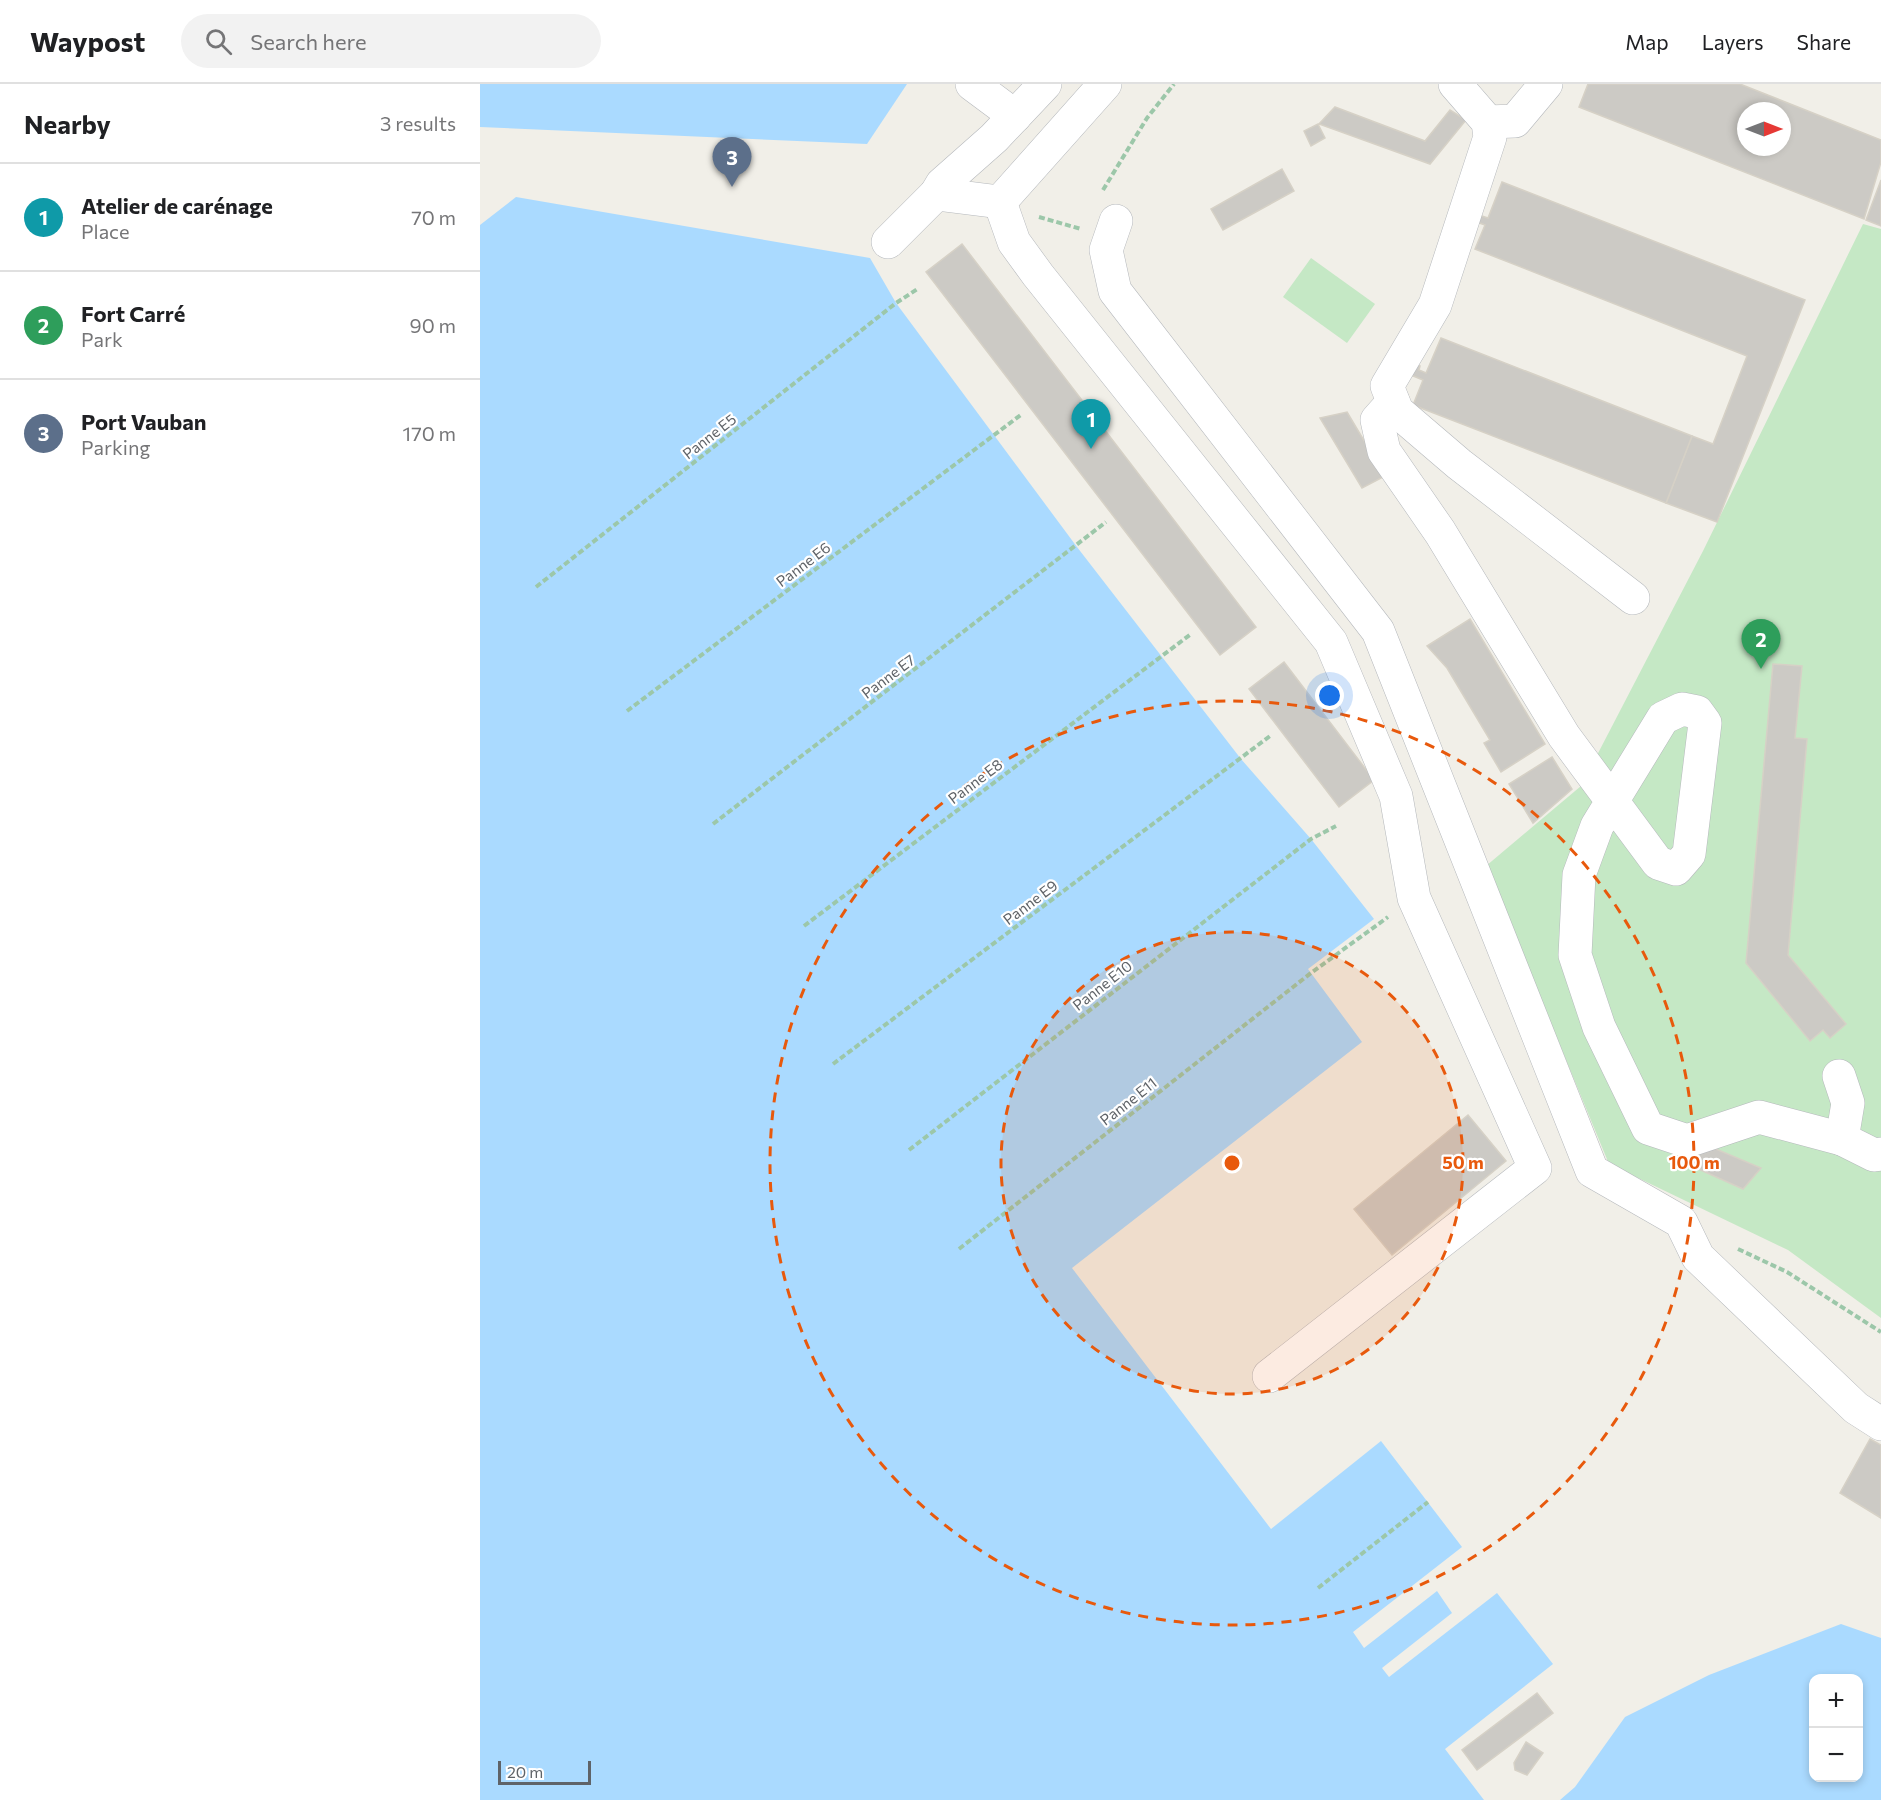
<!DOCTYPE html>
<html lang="en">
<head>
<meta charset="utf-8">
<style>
  :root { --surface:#fff; --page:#f2f2f2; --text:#202124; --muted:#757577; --line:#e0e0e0; --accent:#ea4335 }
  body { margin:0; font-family:Commissioner,sans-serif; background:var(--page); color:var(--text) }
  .controls { position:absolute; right:18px; bottom:18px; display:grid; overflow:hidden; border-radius:12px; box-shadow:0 3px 9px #0003 }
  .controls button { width:54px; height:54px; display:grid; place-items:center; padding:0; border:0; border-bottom:2px solid var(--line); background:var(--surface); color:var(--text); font:30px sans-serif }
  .compass { position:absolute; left:1257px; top:18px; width:54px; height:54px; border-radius:50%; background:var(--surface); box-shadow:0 3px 9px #0003; rotate:90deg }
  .scale { position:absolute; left:18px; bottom:15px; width:93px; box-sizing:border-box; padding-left:6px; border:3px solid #5f6368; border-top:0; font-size:16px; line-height:21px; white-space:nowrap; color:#5f6368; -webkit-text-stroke:4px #fff; paint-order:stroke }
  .you { position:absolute; left:850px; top:612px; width:21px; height:21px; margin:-15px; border:4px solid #fff; border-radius:50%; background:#1a73e8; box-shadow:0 0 0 9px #1a73e833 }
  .badge { display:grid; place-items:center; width:39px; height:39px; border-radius:50%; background:var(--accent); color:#fff; font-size:20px; font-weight:700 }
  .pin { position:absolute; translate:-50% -50px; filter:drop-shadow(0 2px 3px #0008) }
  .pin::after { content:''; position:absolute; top:32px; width:21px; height:18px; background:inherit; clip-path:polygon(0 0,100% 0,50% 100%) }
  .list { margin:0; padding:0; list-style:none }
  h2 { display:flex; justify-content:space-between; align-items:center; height:78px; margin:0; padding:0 24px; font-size:26px }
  h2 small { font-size:20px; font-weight:400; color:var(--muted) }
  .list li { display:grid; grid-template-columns:39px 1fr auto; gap:18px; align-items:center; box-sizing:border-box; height:108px; padding:0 24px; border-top:2px solid var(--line) }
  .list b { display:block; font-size:22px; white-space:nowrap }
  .list p { margin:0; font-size:20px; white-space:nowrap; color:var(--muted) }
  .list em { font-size:20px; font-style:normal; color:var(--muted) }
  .icon { flex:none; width:33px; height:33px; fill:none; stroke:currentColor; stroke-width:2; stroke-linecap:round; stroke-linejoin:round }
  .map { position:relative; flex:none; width:1401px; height:1716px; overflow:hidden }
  header { display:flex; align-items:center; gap:36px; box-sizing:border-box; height:84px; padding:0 30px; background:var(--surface); border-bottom:2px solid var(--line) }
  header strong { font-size:28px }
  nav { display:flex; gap:33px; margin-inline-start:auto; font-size:21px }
  .search { width:420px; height:54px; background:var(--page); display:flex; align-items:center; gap:15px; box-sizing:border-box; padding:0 21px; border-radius:33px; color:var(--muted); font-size:22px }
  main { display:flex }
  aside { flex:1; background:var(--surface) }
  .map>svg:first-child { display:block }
  .green { fill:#c5e8c5 }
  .water { fill:#aadaff; fill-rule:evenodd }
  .building { fill:#cccac5; stroke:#d6d1c6; stroke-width:1.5; fill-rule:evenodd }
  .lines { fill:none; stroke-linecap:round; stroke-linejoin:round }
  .minor-casing { stroke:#b5b8bc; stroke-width:34 }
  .path { stroke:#9cc7a9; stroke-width:4; stroke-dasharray:6 3; stroke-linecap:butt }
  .minor { stroke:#fff; stroke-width:33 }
  .ring { fill:none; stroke:#e8590c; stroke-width:3; stroke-dasharray:10 8 }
  .labels { text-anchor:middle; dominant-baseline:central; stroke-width:4.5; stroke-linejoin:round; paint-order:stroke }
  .street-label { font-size:15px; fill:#5f6368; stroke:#fff }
  .centre { fill:#e8590c; stroke:#fff; stroke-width:3 }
  .ring-label { font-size:18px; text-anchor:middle; font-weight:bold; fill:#e8590c; stroke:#fff; stroke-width:4.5; stroke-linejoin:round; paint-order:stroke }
</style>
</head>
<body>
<header>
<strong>Waypost</strong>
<div class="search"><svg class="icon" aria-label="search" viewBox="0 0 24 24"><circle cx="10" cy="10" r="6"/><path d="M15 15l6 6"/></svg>Search here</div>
<nav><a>Map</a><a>Layers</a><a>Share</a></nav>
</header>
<main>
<aside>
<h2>Nearby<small>3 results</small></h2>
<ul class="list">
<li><span class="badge" style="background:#0f9aa8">1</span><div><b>Atelier de carénage</b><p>Place</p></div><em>70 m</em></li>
<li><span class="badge" style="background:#2e9e5b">2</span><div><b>Fort Carré</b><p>Park</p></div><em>90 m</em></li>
<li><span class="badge" style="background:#5c6f8a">3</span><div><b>Port Vauban</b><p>Parking</p></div><em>170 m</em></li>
</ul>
</aside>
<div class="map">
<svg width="1401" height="1716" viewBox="0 0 1401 1716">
  <rect width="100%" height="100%" fill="#f1efe8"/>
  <g class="green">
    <polygon points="1383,140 1401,145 1401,1234 1308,1166 1129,1080 1006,782 1101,702 1223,467"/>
    <polygon points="831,174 895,220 867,259 803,213"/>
  </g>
  <g class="water">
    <polygon points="0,0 427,0 387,60 0,43"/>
    <polygon points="36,113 390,174 416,219 597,463 761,675 831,755 894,835 828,885 882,958 592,1184 791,1445 901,1357 982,1463 873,1548 884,1564 957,1507 972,1529 902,1584 909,1593 1017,1509 1073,1580 965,1665 1004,1716 0,1716 0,141"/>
    <path d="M1361,1540l40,14v162h-321l15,-13 50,-70 84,-42zM1334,1594h44v100h-44z"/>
  </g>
  <g class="building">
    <path d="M1108,0h152l141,56v22l-17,57 -285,-112zM1266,27h36v36h-36z"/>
    <polygon points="855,23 945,57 970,26 986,36 950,80 839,40"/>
    <polygon points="838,40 845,54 831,62 824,47"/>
    <polygon points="802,85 814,107 743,146 731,125"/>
    <polygon points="1401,96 1401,142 1386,136"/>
    <polygon points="1022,98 1325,216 1237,438 1186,419 1212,352 1233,360 1267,272 995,165 1005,141 988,135 999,131 1008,134"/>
    <polygon points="482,160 776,543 740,571 446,188"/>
    <polygon points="961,254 1212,352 1186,419 933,321 943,296 926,289 931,278 940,282 939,286 946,289"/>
    <polygon points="867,328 905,392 882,404 840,334"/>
    <polygon points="990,535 1065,660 1021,688 1004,659 1010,656 967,584 947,562"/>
    <polygon points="804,578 894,696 859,723 769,605"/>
    <polygon points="1293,580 1322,582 1315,654 1327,655 1308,871 1366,940 1350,954 1343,946 1330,957 1266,879"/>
    <polygon points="1072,673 1092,705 1053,739 1029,700"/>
    <polygon points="988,1031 1026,1077 912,1171 874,1125"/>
    <polygon points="1224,1060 1281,1084 1263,1105 1214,1083"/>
    <polygon points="1390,1355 1401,1361 1401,1434 1360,1409"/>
    <polygon points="1057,1609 1073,1629 997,1686 982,1666"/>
    <polygon points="1046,1658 1063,1669 1047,1691 1035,1686 1034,1679"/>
  </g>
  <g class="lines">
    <g class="minor-casing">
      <g id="minor">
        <polyline points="492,0 535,32"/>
        <polyline points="975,0 1008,38 1010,53 955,221 907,302 917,327 979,380 1153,514"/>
        <polyline points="1008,38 1035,37 1066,0"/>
        <polyline points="456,110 520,118 625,0"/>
        <polyline points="520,118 534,158 558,191 851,558 916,712 934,814 1055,1084 789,1292"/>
        <polyline points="636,137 626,166 635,207 898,547 1112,1087 1201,1138 1218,1173 1376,1324 1401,1340"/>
        <polyline points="408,158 456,110 462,100 514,54 565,0"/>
        <polyline points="913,318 897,336 904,367 960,448 1084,652 1178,779 1196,785 1209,770 1225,639 1217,628 1202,625 1183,634 1117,742 1099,791 1095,871 1119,943 1168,1044 1207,1057 1279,1033 1362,1055"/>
        <polyline points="1359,992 1368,1019 1362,1055 1394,1071 1401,1070"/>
      </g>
    </g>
    <g class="path">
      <polyline points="623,106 667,34 694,0"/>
      <polyline points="559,133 601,145"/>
      <polyline points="56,503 416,219 439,204"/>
      <polyline points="147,627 542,330"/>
      <polyline points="233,740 626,438"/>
      <polyline points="324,842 711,550"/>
      <polyline points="353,980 790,652"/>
      <polyline points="429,1066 831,755 856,742"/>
      <polyline points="479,1165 831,889 908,833"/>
      <polyline points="1258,1165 1307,1188 1401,1248"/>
      <polyline points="838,1504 948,1418"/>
    </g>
    <use href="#minor" class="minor"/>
  </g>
  <circle cx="752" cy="1079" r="231" fill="#e8590c" fill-opacity=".12"/>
  <g class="ring">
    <circle cx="752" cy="1079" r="231"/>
    <circle cx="752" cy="1079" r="462"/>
  </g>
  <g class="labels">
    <g class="street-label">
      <text transform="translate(229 352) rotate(-38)">Panne E5</text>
      <text transform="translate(323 480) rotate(-37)">Panne E6</text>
      <text transform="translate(408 592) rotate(-37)">Panne E7</text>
      <text transform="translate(495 697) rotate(-37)">Panne E8</text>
      <text transform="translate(550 818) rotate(-37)">Panne E9</text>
      <text transform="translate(622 901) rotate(-38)">Panne E10</text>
      <text transform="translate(648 1017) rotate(-38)">Panne E11</text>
    </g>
  </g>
  <circle cx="752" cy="1079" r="9" class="centre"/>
  <g class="ring-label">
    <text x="983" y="1085">50 m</text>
    <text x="1214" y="1085">100 m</text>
  </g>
</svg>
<div class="controls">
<button>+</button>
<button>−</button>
</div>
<svg class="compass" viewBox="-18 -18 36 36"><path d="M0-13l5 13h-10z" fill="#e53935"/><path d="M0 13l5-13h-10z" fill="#757577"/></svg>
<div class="scale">20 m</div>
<div class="you"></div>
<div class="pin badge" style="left:611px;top:365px;background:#0f9aa8">1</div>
<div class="pin badge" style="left:1281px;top:585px;background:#2e9e5b">2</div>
<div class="pin badge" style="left:252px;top:103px;background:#5c6f8a">3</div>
</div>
</main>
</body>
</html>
